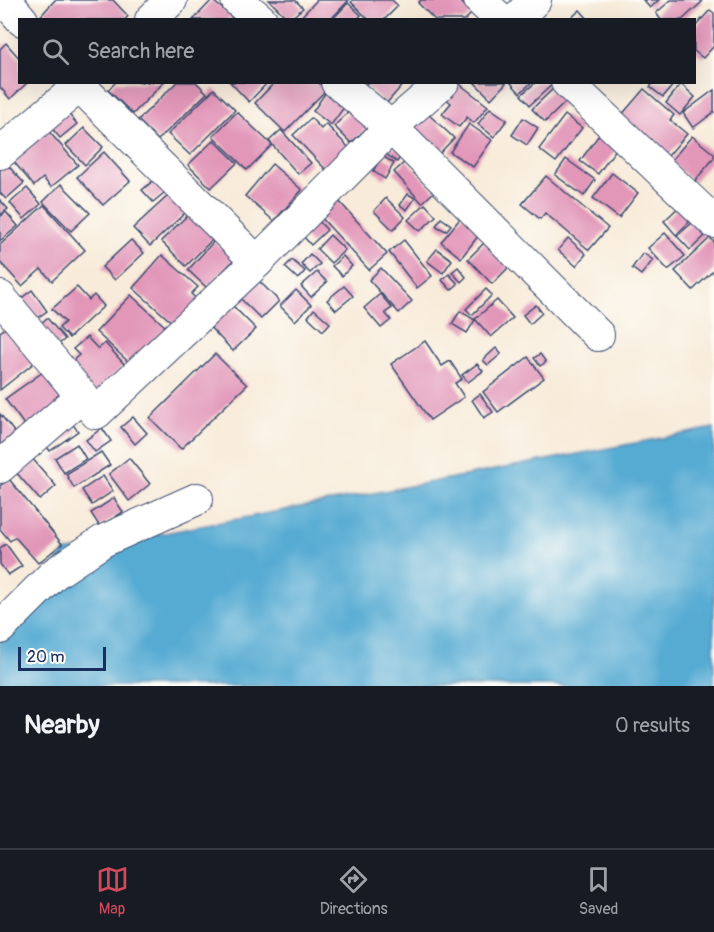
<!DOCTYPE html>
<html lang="en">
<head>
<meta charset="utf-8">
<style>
  :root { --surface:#171b24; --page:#242831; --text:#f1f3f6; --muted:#9ea1a6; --line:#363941; --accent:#d1495b }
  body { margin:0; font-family:Pangolin,sans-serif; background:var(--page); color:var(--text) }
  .scale { position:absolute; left:18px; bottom:15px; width:88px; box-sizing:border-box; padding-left:6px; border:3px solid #1b2f5e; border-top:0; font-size:16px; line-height:21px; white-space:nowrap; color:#1b2f5e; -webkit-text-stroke:4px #fdfcf7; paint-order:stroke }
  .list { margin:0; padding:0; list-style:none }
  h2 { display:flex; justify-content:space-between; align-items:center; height:78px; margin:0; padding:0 24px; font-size:26px }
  h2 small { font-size:20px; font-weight:400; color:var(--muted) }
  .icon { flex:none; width:33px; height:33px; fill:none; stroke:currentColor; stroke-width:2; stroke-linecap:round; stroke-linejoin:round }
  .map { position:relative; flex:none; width:714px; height:686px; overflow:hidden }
  .search { position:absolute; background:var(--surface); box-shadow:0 6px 24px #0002; left:18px; right:18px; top:18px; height:66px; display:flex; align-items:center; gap:15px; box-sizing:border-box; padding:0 21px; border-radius:0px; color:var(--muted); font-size:22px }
  .sheet { height:162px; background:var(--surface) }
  nav { display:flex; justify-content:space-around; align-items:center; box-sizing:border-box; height:84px; border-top:2px solid var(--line); background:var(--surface); font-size:16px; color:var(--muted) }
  nav a { display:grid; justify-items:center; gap:3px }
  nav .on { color:var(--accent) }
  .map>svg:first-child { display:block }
  .water { fill:#57abd3; stroke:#396d98; stroke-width:1.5 }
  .building { fill:#e297b9 }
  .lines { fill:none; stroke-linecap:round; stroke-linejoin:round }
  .minor-casing { stroke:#3c4b70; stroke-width:34 }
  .minor { stroke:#fff; stroke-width:32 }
</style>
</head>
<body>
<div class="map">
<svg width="714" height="686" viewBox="0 0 714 686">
  <rect width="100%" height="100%" fill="#fdfcf7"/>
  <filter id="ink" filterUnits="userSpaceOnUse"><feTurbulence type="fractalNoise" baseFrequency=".0167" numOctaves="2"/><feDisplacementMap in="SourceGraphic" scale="12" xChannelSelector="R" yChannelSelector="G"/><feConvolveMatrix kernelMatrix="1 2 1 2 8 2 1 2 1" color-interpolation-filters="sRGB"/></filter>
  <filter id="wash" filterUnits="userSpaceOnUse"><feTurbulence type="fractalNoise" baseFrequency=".008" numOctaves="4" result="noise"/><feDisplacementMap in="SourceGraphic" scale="24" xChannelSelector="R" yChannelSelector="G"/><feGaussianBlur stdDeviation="1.35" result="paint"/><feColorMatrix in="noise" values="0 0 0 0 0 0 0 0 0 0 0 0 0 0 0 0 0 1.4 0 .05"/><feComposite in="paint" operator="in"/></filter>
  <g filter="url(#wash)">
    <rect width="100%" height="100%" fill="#f8ebd9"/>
    <polygon class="water" points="714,428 714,686 0,686 0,629 65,552"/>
    <g id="blocks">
      <g class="building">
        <polygon points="55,0 113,0 128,16 125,20 37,20"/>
        <polygon points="212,0 232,17 229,20 193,20"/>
        <polygon points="269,0 295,0 303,8 289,20"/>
        <polygon points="317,0 349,0 330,20 298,20"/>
        <polygon points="353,0 392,0 398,6 384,20 369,20 351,2"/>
        <polygon points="421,0 459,0 472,13 465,20 435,20 418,3"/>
        <polygon points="643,0 659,0 650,8"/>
        <polygon points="671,0 700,0 702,2 682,20 661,20 656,13"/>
        <polygon points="348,3 361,15 357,20 332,20"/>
        <polygon points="580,10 589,20 569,20"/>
        <polygon points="710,10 714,13 714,46 703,58 694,51 694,28"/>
        <polygon points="6,43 20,59 20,82 28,82 10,99 0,87 0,49"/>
        <polygon points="116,82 164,82 133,114 108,90"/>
        <polygon points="177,82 196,82 207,93 158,140 138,120"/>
        <polygon points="230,82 268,82 249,102"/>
        <polygon points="275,82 318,82 326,90 285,132 255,103"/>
        <polygon points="368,82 405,82 386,104 365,85"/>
        <polygon points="457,82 488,106 474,123 467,117 459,127 442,114 451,103 445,98"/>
        <polygon points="474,82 507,82 491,99"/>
        <polygon points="510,82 532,82 520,93"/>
        <polygon points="536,82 555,82 530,105 521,95"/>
        <polygon points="654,82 672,82 674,84 663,97 650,87"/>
        <polygon points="558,84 571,97 545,122 532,109"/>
        <polygon points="681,84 695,97 680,115 666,103"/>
        <polygon points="214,89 235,110 190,155 168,134"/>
        <polygon points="644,89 674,115 670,120 687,134 667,157 620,117"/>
        <polygon points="714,90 714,112 693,128 683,113"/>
        <polygon points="326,92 345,106 331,125 313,111"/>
        <polygon points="490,108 507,120 494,137 478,124"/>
        <polygon points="66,111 77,124 60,138 49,125"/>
        <polygon points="350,111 367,128 351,143 334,126"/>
        <polygon points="237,112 272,145 247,170 213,136"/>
        <polygon points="427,113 454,138 439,154 412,128"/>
        <polygon points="565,115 582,128 556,162 539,149"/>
        <polygon points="311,118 321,129 326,124 350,149 327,171 293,135"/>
        <polygon points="523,118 538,128 527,145 512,135"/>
        <polygon points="469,124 492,140 473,167 450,152"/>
        <polygon points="45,127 78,165 51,187 43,178 34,186 10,157"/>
        <polygon points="84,128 103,147 85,165 66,145"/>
        <polygon points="281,130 311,163 298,174 269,141"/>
        <polygon points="601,132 619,145 598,174 580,161"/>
        <polygon points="692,136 714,154 714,158 694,182 670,162"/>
        <polygon points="214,140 237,163 211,188 188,165"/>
        <polygon points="407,147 397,162 379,149"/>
        <polygon points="104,152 130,181 103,205 77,177"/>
        <polygon points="382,156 394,163 385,179 373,171"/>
        <polygon points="0,157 24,183 6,199 0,193"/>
        <polygon points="566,159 595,180 584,196 555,175"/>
        <polygon points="407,160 435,191 422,203 394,172"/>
        <polygon points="272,164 302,190 274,221 245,196"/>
        <polygon points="612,173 638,193 619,218 593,198"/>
        <polygon points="159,176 170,188 153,202 142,190"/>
        <polygon points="546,176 608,228 589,250 545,213 540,219 522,204"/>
        <polygon points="61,184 90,213 71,231 43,202"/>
        <polygon points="27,188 41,204 24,219 10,203"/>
        <polygon points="170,194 186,212 150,246 133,228"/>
        <polygon points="408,194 415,198 407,210 400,205"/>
        <polygon points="386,198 405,217 393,230 374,211"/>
        <polygon points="337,199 387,254 369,270 319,215"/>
        <polygon points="0,200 8,209 0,215"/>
        <polygon points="684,202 692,219 676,235 664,221"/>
        <polygon points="425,204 436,216 420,231 408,220"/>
        <polygon points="44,205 85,250 52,281 41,269 22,286 0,262 0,245"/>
        <polygon points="194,209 218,234 186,266 161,241"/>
        <polygon points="6,212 18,226 0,241 0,217"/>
        <polygon points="312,214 327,230 311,245 296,228"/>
        <polygon points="463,215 482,231 461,258 441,242"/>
        <polygon points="441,218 451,225 446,231 436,226"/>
        <polygon points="693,222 705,236 690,250 677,236"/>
        <polygon points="665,233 685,256 668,270 648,248"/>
        <polygon points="330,235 345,250 331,263 317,249"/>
        <polygon points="568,238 586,254 576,266 558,250"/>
        <polygon points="710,238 714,242 714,270 693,290 675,271"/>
        <polygon points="131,240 144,253 115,280 102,267"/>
        <polygon points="404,240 432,276 417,288 389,252"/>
        <polygon points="214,241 234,260 207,288 188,270"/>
        <polygon points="486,241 511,265 492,284 468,259"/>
        <polygon points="437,249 452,260 443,273 427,261"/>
        <polygon points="643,253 653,260 641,275 632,268"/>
        <polygon points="310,254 320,264 310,273 301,264"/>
        <polygon points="162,255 198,287 191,294 199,301 176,326 133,288"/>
        <polygon points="343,256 352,266 342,276 332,266"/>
        <polygon points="292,260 305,271 298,279 285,267"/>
        <polygon points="458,267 466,277 461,282 452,272"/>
        <polygon points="381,268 412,301 399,313 369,280"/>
        <polygon points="317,272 327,282 311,297 301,286"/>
        <polygon points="449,274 458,284 451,290 442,280"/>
        <polygon points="255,277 279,301 261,319 237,295"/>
        <polygon points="344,286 353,296 336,310 327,300"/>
        <polygon points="77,287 89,300 94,295 104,306 69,338 59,328 65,322 52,309"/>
        <polygon points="486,289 492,295 472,315 466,309"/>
        <polygon points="32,290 47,311 33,321 18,301"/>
        <polygon points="296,290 311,305 295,321 280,306"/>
        <polygon points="380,294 392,308 385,313 391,320 381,328 364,308"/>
        <polygon points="131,295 168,329 133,366 96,332"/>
        <polygon points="225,298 256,329 233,351 202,319"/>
        <polygon points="497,300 513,318 491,337 475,319"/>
        <polygon points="536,305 542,313 530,324 523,315"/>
        <polygon points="314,309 330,323 323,331 308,317"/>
        <polygon points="460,311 475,320 467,333 452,324"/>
        <polygon points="47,318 65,339 52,350 34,329"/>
        <polygon points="6,328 34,363 0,390 0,332"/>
        <polygon points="87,337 98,349 105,343 125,365 94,393 68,365 79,355 73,349"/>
        <polygon points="425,341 442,366 450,361 462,379 455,383 464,397 430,420 391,364"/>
        <polygon points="496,348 501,354 488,365 483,360"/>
        <polygon points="215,354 247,385 181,449 150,418"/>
        <polygon points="540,354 546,362 540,366 534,358"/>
        <polygon points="528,357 544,378 498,412 483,392"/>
        <polygon points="477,364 483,371 468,382 462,375"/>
        <polygon points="43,372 66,403 28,430 5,399"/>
        <polygon points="480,394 493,412 484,418 472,400"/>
        <polygon points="0,414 23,443 0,461"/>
        <polygon points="66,416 78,431 50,451 39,436"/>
        <polygon points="133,417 147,433 135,444 121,427"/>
        <polygon points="102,428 111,441 95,452 86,440"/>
        <polygon points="77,444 86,459 64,473 55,458"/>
        <polygon points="101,452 110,465 74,488 66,474"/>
        <polygon points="31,457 56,486 40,500 15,471"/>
        <polygon points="129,458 150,484 129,501 109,474"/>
        <polygon points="103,476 113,491 92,505 82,490"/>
        <polygon points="9,479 62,544 38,563 15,537 10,541 0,529 0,486"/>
        <polygon points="114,498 123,512 100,527 91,513"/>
        <polygon points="6,544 22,566 8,575 0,564 0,548"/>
      </g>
    </g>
  </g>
  <g filter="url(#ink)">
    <use href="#blocks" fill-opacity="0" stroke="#3c4b70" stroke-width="1.5"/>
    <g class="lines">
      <g class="minor-casing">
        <g id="minor">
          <polyline points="5,0 22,20"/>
          <polyline points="237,0 261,20"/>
          <polyline points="480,0 501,20"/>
          <polyline points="151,20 171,0"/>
          <polyline points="515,20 535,0"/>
          <polyline points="76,82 257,262"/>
          <polyline points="337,82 391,127 598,335"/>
          <polyline points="567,82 714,222"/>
          <polyline points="0,153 84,82"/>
          <polyline points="0,297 96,413 257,262 391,127 443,82"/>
          <polyline points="0,467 81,397"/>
          <polyline points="0,628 54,574 103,541 197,499"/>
        </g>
      </g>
      <use href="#minor" class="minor"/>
    </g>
  </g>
</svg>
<div class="scale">20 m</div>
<div class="search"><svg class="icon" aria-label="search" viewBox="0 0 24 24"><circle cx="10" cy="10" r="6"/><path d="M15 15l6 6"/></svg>Search here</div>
</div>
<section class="sheet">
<h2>Nearby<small>0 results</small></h2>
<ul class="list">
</ul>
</section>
<nav>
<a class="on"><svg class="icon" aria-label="map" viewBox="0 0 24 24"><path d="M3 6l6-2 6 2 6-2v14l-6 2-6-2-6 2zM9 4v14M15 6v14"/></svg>Map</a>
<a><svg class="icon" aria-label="directions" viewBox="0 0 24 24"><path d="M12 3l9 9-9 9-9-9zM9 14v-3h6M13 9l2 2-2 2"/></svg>Directions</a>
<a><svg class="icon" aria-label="saved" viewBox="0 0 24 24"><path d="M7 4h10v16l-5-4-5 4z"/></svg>Saved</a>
</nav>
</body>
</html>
